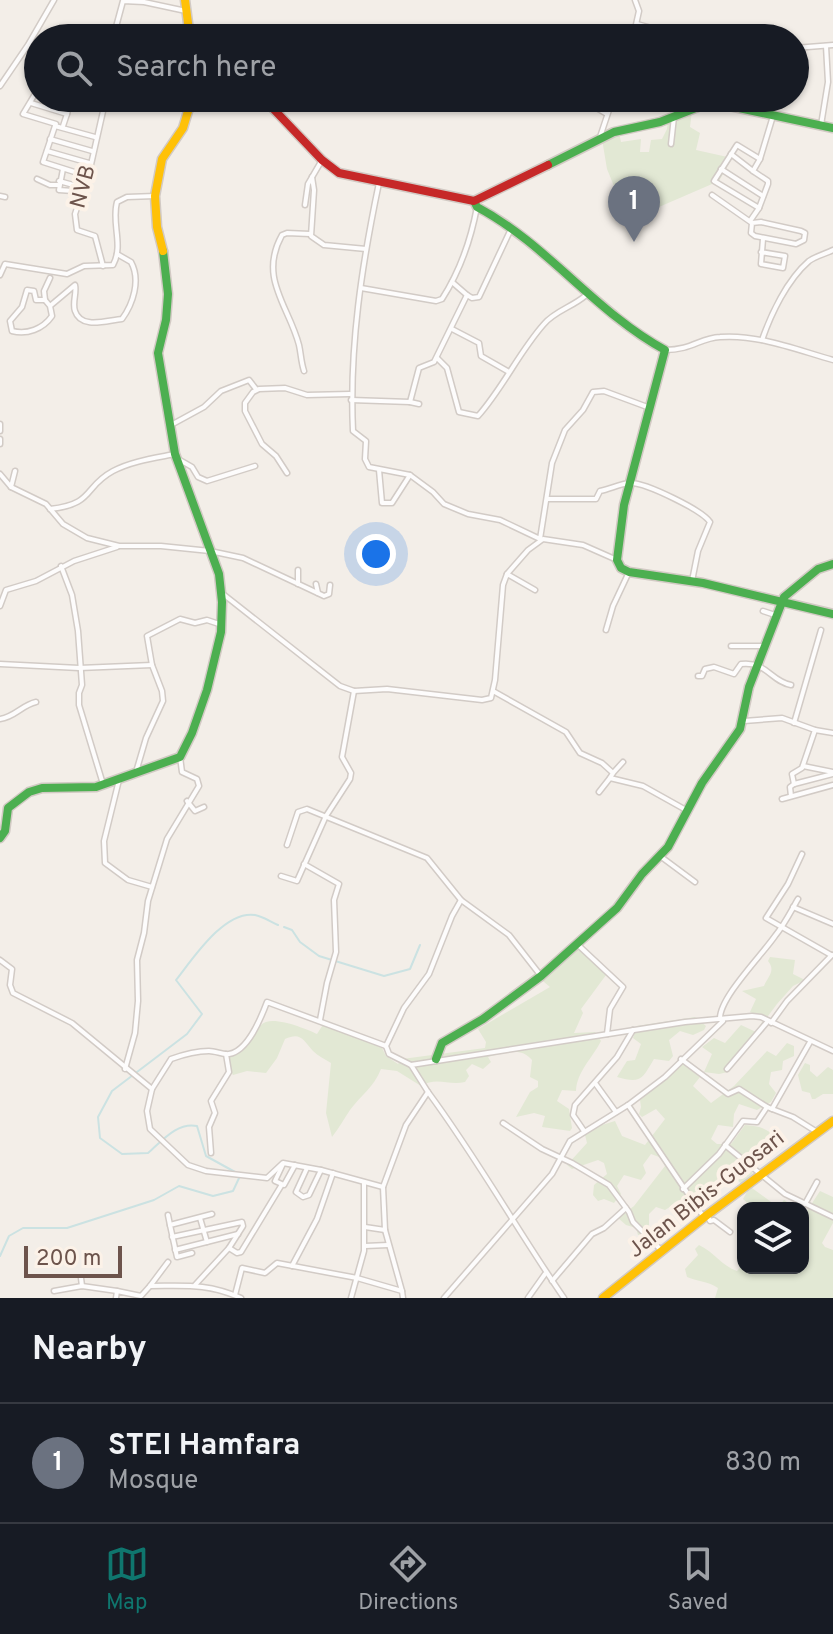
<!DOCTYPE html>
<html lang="en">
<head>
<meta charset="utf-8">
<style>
  :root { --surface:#171b24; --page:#20242c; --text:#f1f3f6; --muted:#9ea1a6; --line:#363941; --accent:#0f766e }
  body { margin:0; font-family:Overpass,sans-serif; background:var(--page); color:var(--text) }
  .controls { position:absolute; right:24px; bottom:24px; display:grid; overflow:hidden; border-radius:16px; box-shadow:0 2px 6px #0004 }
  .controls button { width:72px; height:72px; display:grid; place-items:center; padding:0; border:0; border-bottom:2px solid var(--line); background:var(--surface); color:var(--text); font:40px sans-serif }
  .scale { position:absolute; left:24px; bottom:20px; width:98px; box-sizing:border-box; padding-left:8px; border:4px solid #6d544c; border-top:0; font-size:22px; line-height:28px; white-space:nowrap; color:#6d544c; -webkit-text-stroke:6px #fcf2e8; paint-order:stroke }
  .you { position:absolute; left:376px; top:554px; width:28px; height:28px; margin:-20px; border:6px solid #fff; border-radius:50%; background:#1a73e8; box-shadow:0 0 0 12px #1a73e833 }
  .badge { display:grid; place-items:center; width:52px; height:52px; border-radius:50%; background:var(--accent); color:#fff; font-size:26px; font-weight:700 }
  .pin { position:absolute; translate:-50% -66px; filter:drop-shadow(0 2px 4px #0008) }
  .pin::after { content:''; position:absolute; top:42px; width:28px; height:24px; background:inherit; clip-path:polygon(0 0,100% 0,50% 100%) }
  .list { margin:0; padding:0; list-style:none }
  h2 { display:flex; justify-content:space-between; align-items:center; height:104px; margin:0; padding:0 32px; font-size:34px }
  h2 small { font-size:26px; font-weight:400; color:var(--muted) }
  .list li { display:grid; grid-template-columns:52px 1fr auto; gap:24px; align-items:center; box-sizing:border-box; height:120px; padding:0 32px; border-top:2px solid var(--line) }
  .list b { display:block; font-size:30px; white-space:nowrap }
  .list p { margin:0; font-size:26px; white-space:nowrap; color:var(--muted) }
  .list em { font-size:26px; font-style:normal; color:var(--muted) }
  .icon { flex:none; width:44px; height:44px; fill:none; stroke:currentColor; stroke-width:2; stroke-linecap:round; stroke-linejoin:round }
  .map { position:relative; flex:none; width:833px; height:1298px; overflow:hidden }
  .search { position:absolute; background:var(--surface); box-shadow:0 2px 6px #0004; left:24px; right:24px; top:24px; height:88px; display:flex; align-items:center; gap:20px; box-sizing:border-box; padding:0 28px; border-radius:44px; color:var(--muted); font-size:30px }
  .sheet { height:224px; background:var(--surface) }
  nav { display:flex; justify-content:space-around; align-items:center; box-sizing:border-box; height:112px; border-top:2px solid var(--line); background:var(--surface); font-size:22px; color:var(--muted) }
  nav a { display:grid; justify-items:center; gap:4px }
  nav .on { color:var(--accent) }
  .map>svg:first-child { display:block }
  .green { fill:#e2e8d4 }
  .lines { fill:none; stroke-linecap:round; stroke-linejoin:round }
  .stream { stroke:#cbe2e2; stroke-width:2 }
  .street-casing { stroke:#d2cbc6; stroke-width:7 }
  .fast-casing { stroke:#d2cac4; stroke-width:11 }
  .slow-casing { stroke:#d2cac4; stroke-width:11 }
  .jam-casing { stroke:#d2cac4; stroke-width:11 }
  .street { stroke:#fdfcfc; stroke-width:4 }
  .fast { stroke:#4caf50; stroke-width:8 }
  .slow { stroke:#ffc107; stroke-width:8 }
  .jam { stroke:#c62828; stroke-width:8 }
  .labels { text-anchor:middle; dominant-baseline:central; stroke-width:8; stroke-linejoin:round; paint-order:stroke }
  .street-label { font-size:22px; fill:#6d544c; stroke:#fcf2e8 }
</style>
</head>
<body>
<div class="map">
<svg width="833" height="1298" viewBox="0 0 833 1298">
  <rect width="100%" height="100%" fill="#f3eee8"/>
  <g class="green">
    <polygon points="692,111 690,127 700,133 696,150 732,158 719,181 652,210 645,195 616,191 607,169 602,139 619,133 621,142 641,139 640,152 649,152 651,140 662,139 667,129 668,120"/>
    <path d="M575,943l34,28 -28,38 2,4 -9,20 21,-1 6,9c-9,18 -24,30 -25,50l-14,-1 -5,11 12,8 3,19 -2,3 -28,-4 3,-11 -11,-3 -18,4 14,-25 8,-5v-6l-8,-4 2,-17c-11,-14 -29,-7 -44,-3l3,5 -8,7 -11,-5 -6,6 3,6 -4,6c-17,4 -28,-6 -44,4l-24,-15 -16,-2c-7,18 -20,26 -31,41 -6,9 -11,18 -18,27l-6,-24 5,-50c-6,-4 -13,-7 -18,-12 -10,-11 -12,-19 -28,-12l-8,19 -11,15 -19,-2 -14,4 -2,-3 -3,-16c16,-7 23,-19 33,-31 10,-11 45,4 56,9l7,-11 58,25 4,8 12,8 4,-5 83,-11 1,-6 -8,-13 72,-42 -13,-11z"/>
    <path d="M770,957l25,3 -2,14 12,6 -12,6 -16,18 -9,12 -2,12 -38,44 -9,2 -15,-2 8,-18 -10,-7 12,-9 11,5 16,-18 15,7 9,-15 -15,-5 6,-13 -14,-8 22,-5c4,-10 12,-15 4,-25z"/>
    <path d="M695,1017l11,9 -2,4 -11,5 -13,-4 -11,9 4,16 -4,5 -15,-2c-12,20 -13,25 -37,18l10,-16 8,-1 6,-16 -8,-6 4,-12z"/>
    <path d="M787,1043l7,3v10l-11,5 -1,9 -11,2 -2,12 7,9 -5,9 -14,8 -18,-6 -5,10 -1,13 -15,-2 -7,14 6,5h14l14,-19c14,1 22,3 31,13 -6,10 -15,12 -26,15l-5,12 8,8 -4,4 3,11 26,19 6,-7 6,4 -2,4h-35l-10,-9 5,-9 -15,-14 -25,9 -11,11 -16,4 -16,10 -9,-3 -7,7v18l-11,3 -2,-7 -10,-3 -8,-7 16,-12 31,-40 -3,-8 -11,-4 -8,11 3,8 -5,7 -17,-5 -7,11 4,8 -7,9 -10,-4 -6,2 -5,-6 1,-10 13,-11 -3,-11 -6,-3 -26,9 -5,-4 20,-22 -2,-8 17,-10 13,-4 7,15 23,9 20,-26 -9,-10 -14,8 -3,-3 2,-7 -1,-7 42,-36 18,13 -7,9 18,17 23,-17 33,-35 9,5z"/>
    <polygon points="805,1063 810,1065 810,1071 817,1077 828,1067 833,1070 833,1094 823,1094 815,1099 812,1099 810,1093 802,1091 798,1075"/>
    <path d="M820,1191l13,6v26l-11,20 3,4 8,3v48h-118l3,-10c-10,-7 -20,-6 -31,-11l-2,-8 13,-14 -3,-6 4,-4c15,7 23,21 38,26l6,-7v4h60v-51z"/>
  </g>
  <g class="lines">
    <g class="stream">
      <polyline points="284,927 292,930 300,942 319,956 384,976 410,969 420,945"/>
      <path d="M235,1172l-29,-16 -9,-30c-20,-4 -35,15 -49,27l-26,1 -22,-16 -2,-21 14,-26 75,-57 15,-20 -26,-34c16,-20 48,-70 79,-65 7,1 16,7 23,10"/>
      <polyline points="0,1256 9,1236 23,1228 67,1228 154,1200 179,1186 213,1196 233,1191 240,1176"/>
    </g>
    <g class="street-casing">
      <g id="street">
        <polyline points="637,24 684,37 745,30 751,32 753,38"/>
        <polyline points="113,38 123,1 144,2 186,11"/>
        <polyline points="633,38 639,11 635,0"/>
        <polyline points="795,48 833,45"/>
        <polyline points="0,86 28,45 54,0"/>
        <polyline points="38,89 23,114 56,124"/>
        <polyline points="58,98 70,101"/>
        <polyline points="579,98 607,114"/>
        <polyline points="31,103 67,114 63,126"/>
        <polyline points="563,103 567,98"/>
        <polyline points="67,114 71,98"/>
        <polyline points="821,125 828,82 826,46"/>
        <polyline points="55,126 43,162 84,175"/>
        <polyline points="55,126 95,137"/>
        <polyline points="600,137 613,98"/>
        <polyline points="50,139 92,151"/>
        <polyline points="671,144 674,117"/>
        <polyline points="47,151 89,163"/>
        <polyline points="731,154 753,171"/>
        <polyline points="63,169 59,190 73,191 89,163"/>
        <polyline points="721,169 763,196"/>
        <polyline points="312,177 314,190 311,236 324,245 366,249"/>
        <polyline points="37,179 50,185 58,185"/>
        <polyline points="59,181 77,186"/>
        <polyline points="712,195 752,223 761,222 801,231 805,233 804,240 796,244 755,236 751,233 752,223"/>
        <polyline points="0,196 5,197"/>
        <polyline points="305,205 308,184 322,160"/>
        <polyline points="759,208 714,181 737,145 760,159"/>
        <polyline points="750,221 759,208 768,184 768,181 753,171 760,159 773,116"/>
        <polyline points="761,252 785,256 783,268 761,264 763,239"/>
        <polyline points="103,266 95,236 77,230 75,214 90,169 106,98"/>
        <path d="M0,275l5,-11 62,10 17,-8 29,-1c11,-20 -2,-42 4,-63l10,-5 28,-1"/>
        <polyline points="452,282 467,295"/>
        <path d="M361,288l75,13 6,-2c18,-28 29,-60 35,-92"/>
        <polyline points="45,300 44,291 50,278"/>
        <path d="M50,306l-5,-6h-9l-2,-9 -7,-1 -5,17 -12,14 2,10c15,4 31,-2 40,-15l-2,-10 25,-21c2,8 -3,18 0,26 6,19 33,9 47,8 11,-15 19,-39 9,-57l-14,-8"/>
        <polyline points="452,329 479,343 481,356 509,372"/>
        <path d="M762,340c9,-26 25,-60 47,-79 7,-5 16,-7 24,-11"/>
        <path d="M665,350c27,0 35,-12 55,-13 38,-3 77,13 113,23"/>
        <path d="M437,358l10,10 12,44 19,4c25,-28 41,-64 66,-92 11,-13 28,-17 41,-28"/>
        <path d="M304,371c-3,-9 -3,-17 -5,-26 -10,-39 -41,-67 -17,-110l5,-2 23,1"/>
        <polyline points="351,400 410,402 419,368 434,362 467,295 472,298 479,297 511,229"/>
        <polyline points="410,402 419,404"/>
        <polyline points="0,424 0,431"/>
        <polyline points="171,425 204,407 221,391 249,380 256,389"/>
        <polyline points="0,439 0,444"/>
        <polyline points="178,459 192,467 198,477 207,481 255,466"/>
        <path d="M379,470l3,33h10l18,-28 -41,-8 -4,-8 1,-18 -13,-10c-4,-84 9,-167 26,-248"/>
        <polyline points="287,473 276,456 262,444 245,411 245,403 253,392 259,389 285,388 307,395 350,394"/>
        <polyline points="0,474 11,487 46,504 63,524 87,538 119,546 161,546 210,551 243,558 324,596 329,594 330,585"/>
        <polyline points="410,475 433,492 444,504 468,514 500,520 540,539 552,463 565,430 583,410 593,392 604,391 650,408"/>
        <polyline points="11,487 15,471"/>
        <path d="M547,499h49l4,-8c10,-2 22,-8 31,-8 15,0 71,27 79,39l-12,29 -6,30"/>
        <path d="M50,509c45,-5 33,-22 63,-38 19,-10 42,-13 62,-17"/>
        <polyline points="61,566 72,595 78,631 82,685 79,693 79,705 103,784"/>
        <polyline points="298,570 298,584"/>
        <polyline points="507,574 535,590"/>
        <polyline points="316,584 318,593"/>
        <polyline points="223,594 340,686 354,691 387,689 482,700 491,698 495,680 503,585 507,574 528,550 543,539 583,545 617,560"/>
        <polyline points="0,606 6,590 36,581 74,561 117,547"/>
        <polyline points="763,611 775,615"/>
        <polyline points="606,630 613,606 629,572"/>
        <polyline points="731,646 764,646"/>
        <polyline points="0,664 79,668 152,665"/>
        <path d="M698,676h4l3,-7 9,-2 20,7 7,-10c26,-3 29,17 50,21"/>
        <polyline points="493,691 566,732 580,753 602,763 613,773 610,778 643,786 686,810"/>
        <path d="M0,719c15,-2 22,-14 36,-17"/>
        <polyline points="744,721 782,718 815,730 802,768 792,774 794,784"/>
        <polyline points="794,723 821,630"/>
        <polyline points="815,730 833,733"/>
        <polyline points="803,766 833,772"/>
        <polyline points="136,772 146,738 163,701 162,691 152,665 147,636 180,619 195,623 207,620 219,624"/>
        <polyline points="613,773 623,762"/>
        <polyline points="119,780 104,841 105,863 128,880 152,887"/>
        <polyline points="599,792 610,778"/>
        <polyline points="791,796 790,787 794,784 833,774"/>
        <polyline points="782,799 833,785"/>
        <polyline points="187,801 195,811 204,807"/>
        <polyline points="287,845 298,812 307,809 427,858 461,900 509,935 541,976"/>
        <polyline points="802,854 788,884 766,918 831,955"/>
        <polyline points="660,856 695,882"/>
        <polyline points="304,864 339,884 334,900 336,952 327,983 320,1020"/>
        <polyline points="281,876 297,881 326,816 350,779 351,773 342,757 354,691"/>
        <polyline points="793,907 833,924"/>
        <polyline points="577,944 623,987 610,1009 607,1034"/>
        <path d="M0,960l12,9 -2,16 3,8 59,30 80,66 -5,22 3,18 38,36 18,6 61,7 16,-15 38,7 62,17 23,-62 22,-33c49,66 89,138 136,206"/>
        <path d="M720,1019c-1,-21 42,-64 55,-83 9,-11 16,-25 23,-37"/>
        <polyline points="771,1023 787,1001 832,955"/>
        <polyline points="681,1059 728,1094 739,1089 767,1107 793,1117 817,1132"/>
        <polyline points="411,1065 389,1054 386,1046 404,1008 429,974 452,916 461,900"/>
        <polyline points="125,1069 135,1033 138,1001 137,960 144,933 148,901 167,839 199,786 197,779 182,772 180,757"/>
        <polyline points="727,1069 768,1021"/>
        <polyline points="595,1083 616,1112"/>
        <path d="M152,1089l19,-30c11,-4 26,-8 38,-8 7,0 14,4 20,3 19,-3 32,-36 38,-52l119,44"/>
        <polyline points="428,1092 411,1065 685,1022 752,1016 761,1017 833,1051"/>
        <polyline points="628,1105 703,1216"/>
        <polyline points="772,1109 810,1042"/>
        <polyline points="503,1123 542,1149 572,1163 609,1185 629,1212 633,1222 662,1251"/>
        <polyline points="584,1131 573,1115 575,1105 617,1057 633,1030"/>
        <polyline points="725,1145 785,1194 833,1217"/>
        <polyline points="211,1153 209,1127 215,1113 211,1101 229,1072 226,1054"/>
        <polyline points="283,1164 275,1181 284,1185 295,1165"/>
        <polyline points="307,1168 296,1192 303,1197 309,1195 321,1170"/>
        <polyline points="683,1189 719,1154 743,1121 757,1122 767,1107"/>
        <polyline points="805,1204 817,1182"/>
        <polyline points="168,1215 170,1225"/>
        <polyline points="707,1215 710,1221 714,1220 730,1232"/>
        <polyline points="200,1218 207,1242"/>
        <polyline points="365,1227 385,1230 383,1187"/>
        <polyline points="385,1230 402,1291"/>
        <polyline points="172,1237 242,1222 243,1226 229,1248"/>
        <polyline points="365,1246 388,1245"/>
        <polyline points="175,1250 238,1234"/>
        <polyline points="192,1253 177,1257 170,1225 212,1214"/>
        <polyline points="292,1266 317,1219 333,1173"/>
        <polyline points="81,1278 82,1286"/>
        <polyline points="552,1281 592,1234 604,1228 626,1208"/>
        <polyline points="195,1285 229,1248 237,1253 241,1252 281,1186"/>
        <polyline points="150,1286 168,1262"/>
        <polyline points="54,1291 82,1286 117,1291"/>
        <polyline points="235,1295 242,1268 265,1273 277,1263 357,1278 402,1291 403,1298"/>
        <path d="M116,1298l1,-7 24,5 9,-10c35,0 57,-3 91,12"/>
        <polyline points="351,1298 364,1251 364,1183"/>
        <polyline points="444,1298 552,1174 570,1141 628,1105 665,1077 723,1021"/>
        <polyline points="528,1298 545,1274"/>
      </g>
    </g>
    <g class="fast-casing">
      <g id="fast">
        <polyline points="548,165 614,132 660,122 711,102 833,128"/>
        <path d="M474,201l3,6c70,37 118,105 188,143l-41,155 -7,55 4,8 8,4 74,11 130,31"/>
        <polyline points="0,838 5,831 8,808 29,792 42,788 96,787 180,757 192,733 207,690 221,632 222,602 219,574 175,454 158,353 166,320 168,294 163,251"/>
        <polyline points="436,1059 442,1043 483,1019 541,976 617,908 642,874 668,847 702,783 740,729 749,687 784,597 818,569 833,564"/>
      </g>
    </g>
    <g class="slow-casing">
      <g id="slow">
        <polyline points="185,0 190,38"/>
        <polyline points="163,251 157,227 155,196 162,159 183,128 192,98"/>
        <polyline points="603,1298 707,1215 833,1121"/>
      </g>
    </g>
    <g class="jam-casing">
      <polyline id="jam" points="263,98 322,160 339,173 474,201 548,165"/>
    </g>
    <use href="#street" class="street"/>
    <use href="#fast" class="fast"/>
    <use href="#slow" class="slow"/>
    <use href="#jam" class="jam"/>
  </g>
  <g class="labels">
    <g class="street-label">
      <text transform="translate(84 187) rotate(-75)">NVB</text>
      <text transform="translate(707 1195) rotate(-38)">Jalan Bibis-Guosari</text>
    </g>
  </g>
</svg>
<div class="controls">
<button><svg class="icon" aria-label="layers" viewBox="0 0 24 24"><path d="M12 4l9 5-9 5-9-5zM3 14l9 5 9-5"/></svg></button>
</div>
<div class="scale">200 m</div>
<div class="you"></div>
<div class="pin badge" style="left:634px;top:242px;background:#6b7280">1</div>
<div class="search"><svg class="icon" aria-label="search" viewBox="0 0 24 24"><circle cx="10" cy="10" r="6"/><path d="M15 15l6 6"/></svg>Search here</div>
</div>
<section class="sheet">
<h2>Nearby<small></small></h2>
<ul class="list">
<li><span class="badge" style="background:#6b7280">1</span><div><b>STEI Hamfara</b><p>Mosque</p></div><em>830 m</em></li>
</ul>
</section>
<nav>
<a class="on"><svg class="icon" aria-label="map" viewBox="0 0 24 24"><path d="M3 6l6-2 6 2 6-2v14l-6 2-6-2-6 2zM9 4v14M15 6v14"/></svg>Map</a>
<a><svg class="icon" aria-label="directions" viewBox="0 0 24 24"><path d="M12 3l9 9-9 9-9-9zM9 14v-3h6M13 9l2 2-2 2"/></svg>Directions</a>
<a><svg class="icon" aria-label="saved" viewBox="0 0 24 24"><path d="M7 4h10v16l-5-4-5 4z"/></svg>Saved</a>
</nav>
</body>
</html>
